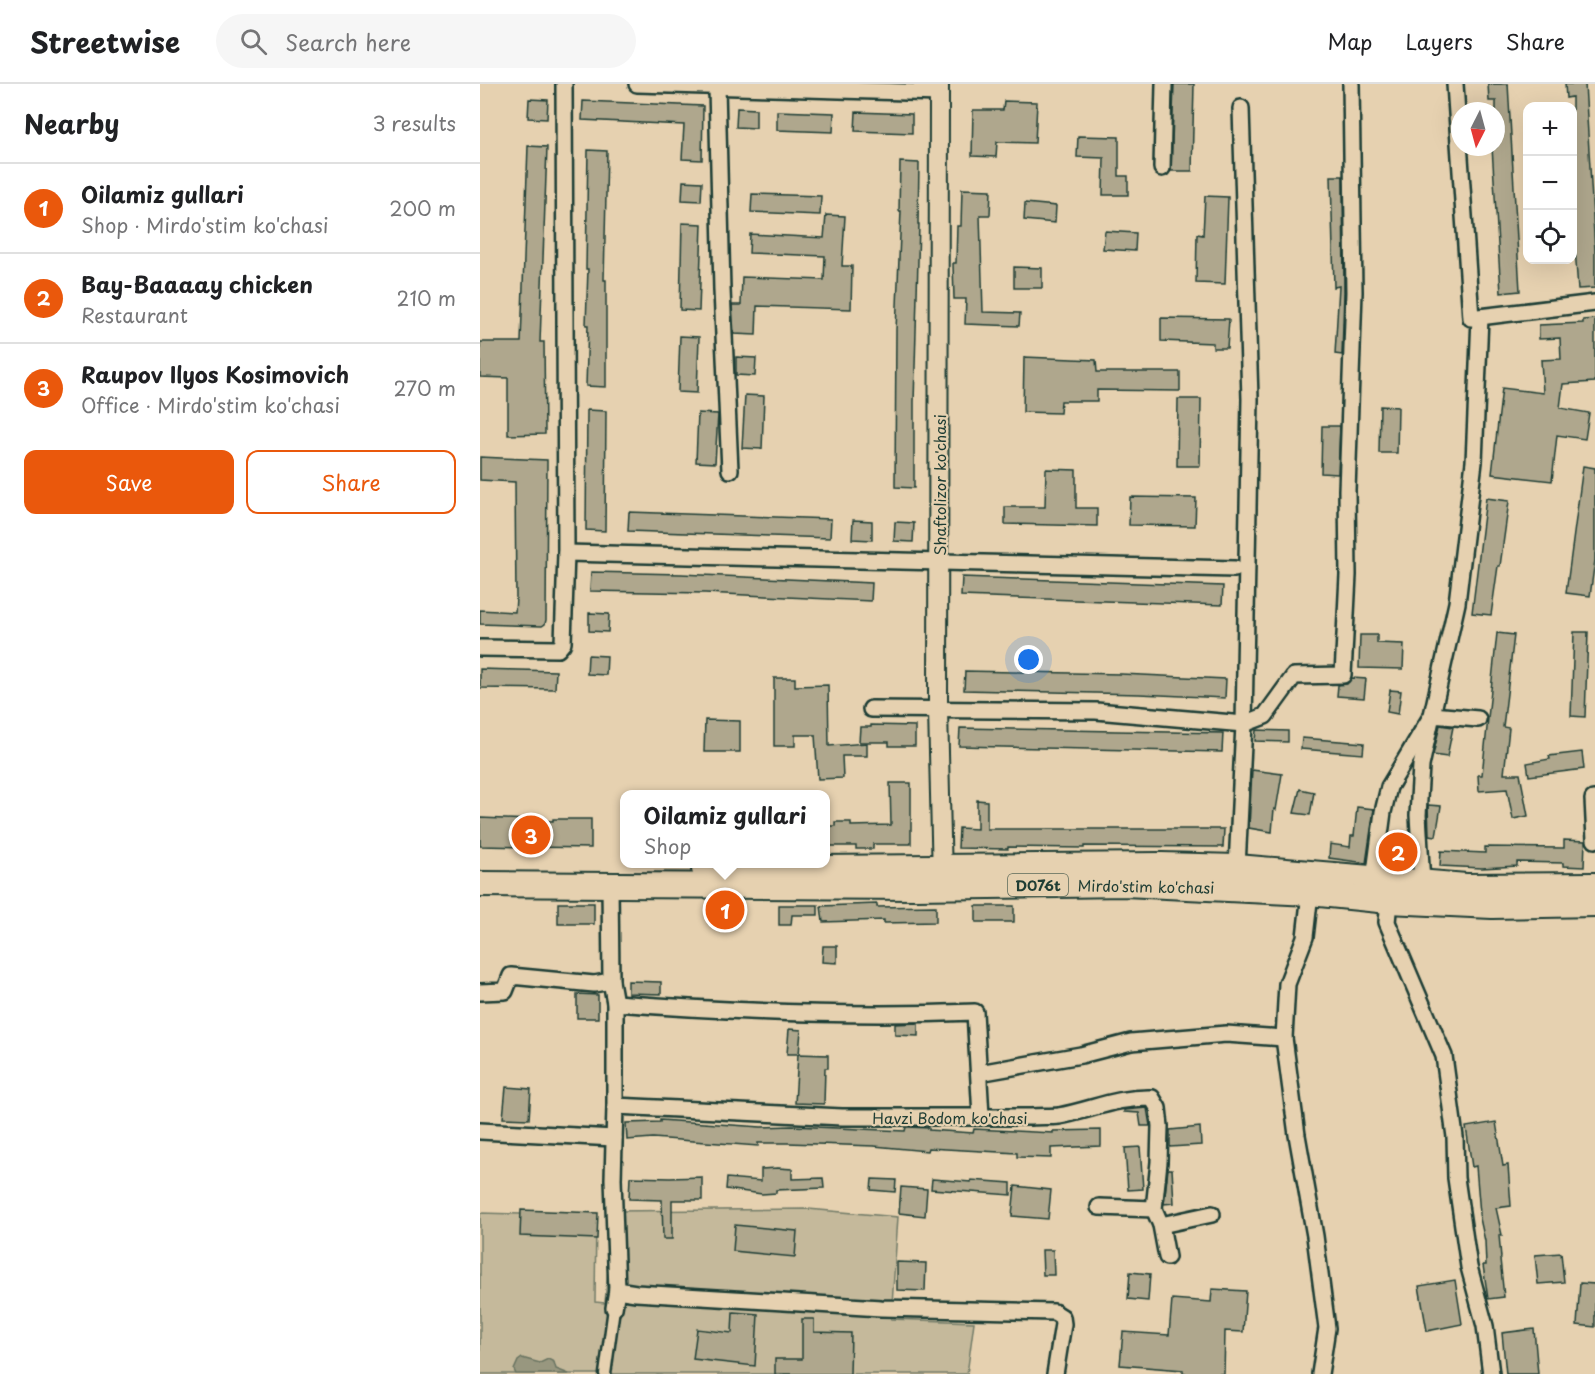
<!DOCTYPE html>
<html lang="en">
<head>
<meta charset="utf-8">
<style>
  :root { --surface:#fff; --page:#f6f6f6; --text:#202124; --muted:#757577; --line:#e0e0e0; --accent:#ea580c }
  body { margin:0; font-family:"Playpen Sans",sans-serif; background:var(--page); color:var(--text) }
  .controls { position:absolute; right:18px; top:18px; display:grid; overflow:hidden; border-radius:12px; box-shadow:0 6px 24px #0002 }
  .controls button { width:54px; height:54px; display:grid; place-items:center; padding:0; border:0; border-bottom:2px solid var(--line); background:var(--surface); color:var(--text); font:30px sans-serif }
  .compass { position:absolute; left:971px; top:18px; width:54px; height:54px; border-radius:50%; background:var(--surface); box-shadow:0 6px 24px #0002; rotate:186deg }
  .you { position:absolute; left:549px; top:576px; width:21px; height:21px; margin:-15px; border:4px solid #fff; border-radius:50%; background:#1a73e8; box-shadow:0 0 0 9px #1a73e833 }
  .badge { display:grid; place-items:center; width:39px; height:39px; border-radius:50%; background:var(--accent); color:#fff; font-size:20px; font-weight:700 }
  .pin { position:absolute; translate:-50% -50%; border:3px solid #fff; box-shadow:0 2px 6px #0006 }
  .popup { position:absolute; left:140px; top:706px; width:210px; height:78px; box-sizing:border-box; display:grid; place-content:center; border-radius:12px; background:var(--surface); filter:drop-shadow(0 2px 4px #0005); font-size:20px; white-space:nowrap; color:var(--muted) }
  .popup b { font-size:22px; color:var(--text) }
  .popup::after { content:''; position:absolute; left:50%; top:100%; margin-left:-12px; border:12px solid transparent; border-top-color:var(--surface) }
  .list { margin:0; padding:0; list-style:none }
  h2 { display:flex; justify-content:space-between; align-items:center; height:78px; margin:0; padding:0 24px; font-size:26px }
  h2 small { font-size:20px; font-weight:400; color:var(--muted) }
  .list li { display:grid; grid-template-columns:39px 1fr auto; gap:18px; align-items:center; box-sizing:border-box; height:90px; padding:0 24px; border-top:2px solid var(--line) }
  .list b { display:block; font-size:22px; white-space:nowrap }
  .list p { margin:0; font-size:20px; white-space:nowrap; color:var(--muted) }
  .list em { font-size:20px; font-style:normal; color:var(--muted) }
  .actions { display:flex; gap:12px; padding:18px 24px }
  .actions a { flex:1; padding:14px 0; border:2px solid var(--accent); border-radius:12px; text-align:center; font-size:21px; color:var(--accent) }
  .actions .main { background:var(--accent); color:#fff }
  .icon { flex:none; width:33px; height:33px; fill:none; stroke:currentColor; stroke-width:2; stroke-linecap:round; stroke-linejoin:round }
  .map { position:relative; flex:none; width:1115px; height:1290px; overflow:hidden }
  header { display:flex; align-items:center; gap:36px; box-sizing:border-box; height:84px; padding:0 30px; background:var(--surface); border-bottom:2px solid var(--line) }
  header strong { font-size:28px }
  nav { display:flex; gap:33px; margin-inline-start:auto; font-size:21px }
  .search { width:420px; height:54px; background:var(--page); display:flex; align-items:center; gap:15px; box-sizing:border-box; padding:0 21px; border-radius:33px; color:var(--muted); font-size:22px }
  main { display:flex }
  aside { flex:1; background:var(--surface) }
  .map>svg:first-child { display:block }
  .green { fill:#c5b99b; stroke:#727b68; stroke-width:1.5 }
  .water { fill:#98977f; stroke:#687361; stroke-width:1.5 }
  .building { fill:#afa78d; stroke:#1f3d34; stroke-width:1.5 }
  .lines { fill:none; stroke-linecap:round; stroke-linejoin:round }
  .pedestrian-casing { stroke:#1f3d34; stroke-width:15 }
  .minor-casing { stroke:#1f3d34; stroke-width:20 }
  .tertiary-casing { stroke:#1f3d34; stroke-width:22 }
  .primary-casing { stroke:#1f3d34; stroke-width:28 }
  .pedestrian { stroke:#e6d1b0; stroke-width:10 }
  .minor { stroke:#e6d1b0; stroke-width:15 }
  .tertiary { stroke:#e6d1b0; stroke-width:18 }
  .primary { stroke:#e6d1b0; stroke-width:24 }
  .labels { text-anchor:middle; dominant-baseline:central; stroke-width:4.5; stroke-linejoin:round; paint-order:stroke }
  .shield { fill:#e6d1b0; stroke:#5b6959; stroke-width:1.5 }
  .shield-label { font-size:14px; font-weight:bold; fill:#1f3d34 }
  .street-label { font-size:15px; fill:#1f3d34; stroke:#e6d1b0 }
</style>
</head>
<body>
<header>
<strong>Streetwise</strong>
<div class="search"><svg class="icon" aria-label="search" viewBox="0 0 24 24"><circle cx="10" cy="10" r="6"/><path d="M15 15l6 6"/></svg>Search here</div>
<nav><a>Map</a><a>Layers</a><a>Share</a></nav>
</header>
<main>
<aside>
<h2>Nearby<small>3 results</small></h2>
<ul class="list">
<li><span class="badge">1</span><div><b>Oilamiz gullari</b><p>Shop · Mirdo'stim ko'chasi</p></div><em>200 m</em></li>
<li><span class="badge">2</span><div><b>Bay-Baaaay chicken</b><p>Restaurant</p></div><em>210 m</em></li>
<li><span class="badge">3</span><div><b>Raupov Ilyos Kosimovich</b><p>Office · Mirdo'stim ko'chasi</p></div><em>270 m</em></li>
</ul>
<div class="actions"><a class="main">Save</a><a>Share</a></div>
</aside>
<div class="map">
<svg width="1115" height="1290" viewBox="0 0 1115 1290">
  <rect width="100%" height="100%" fill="#e6d1b0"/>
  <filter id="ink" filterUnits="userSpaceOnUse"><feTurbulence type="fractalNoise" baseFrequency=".0167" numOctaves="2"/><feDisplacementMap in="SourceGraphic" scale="12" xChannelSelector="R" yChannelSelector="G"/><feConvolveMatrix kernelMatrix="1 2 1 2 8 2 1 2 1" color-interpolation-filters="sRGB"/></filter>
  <g filter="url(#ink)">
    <polygon class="green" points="328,1125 418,1133 411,1235 494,1238 487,1290 0,1290 0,1129 116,1132 115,1218 125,1219 133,1127"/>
    <polygon class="water" points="42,1274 60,1279 68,1275 74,1278 76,1285 89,1290 36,1290 34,1286 38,1277"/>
    <g class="building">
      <polygon points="694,0 714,0 712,87 691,87"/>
      <polygon points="1008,0 1028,0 1040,207 1021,209 1012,63 1016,63 1016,17 1009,17"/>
      <polygon points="1085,0 1105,0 1115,167 1115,204 1098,205 1092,124 1092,13 1086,14"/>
      <polygon points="49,15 68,16 67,35 48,34"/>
      <polygon points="103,17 223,22 222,76 202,75 204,41 102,36"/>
      <polygon points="524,17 557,18 555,59 517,58 516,73 492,72 493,26 523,26"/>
      <polygon points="257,24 276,25 276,44 256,43"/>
      <polygon points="297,27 354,29 353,48 297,46"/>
      <polygon points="376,28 432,30 432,49 375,47"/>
      <polygon points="598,52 639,53 639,92 648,92 648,111 623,111 624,74 597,73"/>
      <polygon points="48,62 67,63 60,258 64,258 65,350 28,351 28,294 0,293 0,258 41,258"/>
      <polygon points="108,66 127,67 124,196 126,196 126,303 106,302 108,241 106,241 108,185 106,185"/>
      <polygon points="420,78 439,79 438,140 439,140 434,318 434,404 415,403 416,246 421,127 419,127"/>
      <polygon points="851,92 863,92 864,208 862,271 855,270 859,202 854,203"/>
      <polygon points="203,97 222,98 221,117 202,116"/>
      <polygon points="482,105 511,106 510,131 500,131 503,228 540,229 539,242 485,240 486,215 474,215 473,179 476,179 477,142 481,142"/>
      <polygon points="272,110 341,112 340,131 271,128"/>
      <polygon points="725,112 748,113 745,200 716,199 717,150 723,151"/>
      <polygon points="545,119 576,122 575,139 544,136"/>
      <polygon points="346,131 365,132 362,182 372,182 371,225 277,222 276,251 254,250 252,221 261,221 262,193 344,196 345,172 269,169 270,150 344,154"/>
      <polygon points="202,139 222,140 219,227 200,226"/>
      <polygon points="625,147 656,149 655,167 623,165"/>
      <polygon points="534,183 562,184 562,204 534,204"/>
      <polygon points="681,234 749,235 747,264 733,264 733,259 681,257"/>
      <polygon points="1115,235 1115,298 1083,300 1080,324 1109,329 1105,355 1077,351 1072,397 1012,390 1022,304 1063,309 1061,276 1081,275 1080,254 1059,255 1059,241 1103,239 1103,236"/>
      <polygon points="200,252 219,253 217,309 198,308"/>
      <polygon points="256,273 276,274 275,292 256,291"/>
      <polygon points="544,273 616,276 617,288 700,288 700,307 617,306 617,317 581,317 580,329 543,328"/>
      <polygon points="265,311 284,312 282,365 262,364"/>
      <polygon points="698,315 721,315 720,382 697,382"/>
      <polygon points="900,322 918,323 917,369 899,369"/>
      <polygon points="107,326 126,327 125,447 106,446"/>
      <polygon points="218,329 238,330 235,379 216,378"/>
      <polygon points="842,342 860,342 858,390 841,389"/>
      <polygon points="0,373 67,376 66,536 65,540 62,542 0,540 0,526 35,528 36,514 35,398 0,396"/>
      <polygon points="1103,382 1115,384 1115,476 1110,512 1086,509"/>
      <polygon points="566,385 596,386 596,424 617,424 617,442 525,440 525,423 565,423"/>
      <polygon points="650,413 716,414 715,442 649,441"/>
      <polygon points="1006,414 1029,417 1020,482 1018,482 1011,531 992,529"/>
      <polygon points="149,428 351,435 350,454 148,447"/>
      <polygon points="373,436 392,437 392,456 372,455"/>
      <polygon points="415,438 434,439 433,458 414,457"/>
      <polygon points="111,488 201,490 392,499 391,517 225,509 110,507"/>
      <polygon points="482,493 743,502 742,521 481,512"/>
      <polygon points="109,529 129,530 128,548 109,547"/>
      <polygon points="1094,548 1108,548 1105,633 1091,632"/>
      <polygon points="1017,549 1034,551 1023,643 1029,644 1024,690 1040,690 1048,732 1033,735 1027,705 999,707 998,691 1002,691"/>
      <polygon points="880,551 897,551 897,559 924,560 923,585 879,584"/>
      <polygon points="108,571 127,572 126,591 107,590"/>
      <polygon points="0,585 76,587 75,605 0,604"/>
      <polygon points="485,587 641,590 746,595 745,614 659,610 484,606"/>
      <polygon points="294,594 315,594 315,602 348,601 349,662 387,659 387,672 362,672 363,694 338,695 335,651 315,651 315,662 294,662"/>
      <polygon points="872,594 886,595 884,614 857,612 858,601 867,600"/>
      <polygon points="910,606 921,607 918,630 907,628"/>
      <polygon points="225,636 260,637 260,668 224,668"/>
      <polygon points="391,641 435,642 435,662 409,662 409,658 379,658 380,643 391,643"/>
      <polygon points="960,641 973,643 967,673 953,671"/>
      <polygon points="480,644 743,649 742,668 479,662"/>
      <polygon points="776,646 808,647 808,658 775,657"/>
      <polygon points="822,654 884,659 883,670 821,665"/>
      <polygon points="1102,668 1104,685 1049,692 1047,679 1070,675 1069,672"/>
      <polygon points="772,686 802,690 796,726 794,725 792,748 769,744"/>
      <polygon points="410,699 431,699 431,760 393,760 393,765 376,765 376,762 345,762 345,742 355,742 355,738 371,738 371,742 411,741"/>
      <polygon points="820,705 834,708 830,731 814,729"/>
      <polygon points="497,716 507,717 507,745 744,745 743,763 604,762 604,764 528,763 528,765 478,764 479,744 497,745"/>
      <polygon points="948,721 961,722 956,752 949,751"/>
      <polygon points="877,723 894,725 886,779 849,774 850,760 870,763 871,752 874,752"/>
      <polygon points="0,734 73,737 73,735 111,735 111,764 0,762"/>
      <polygon points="1084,756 1105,757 1104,783 1083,782 1083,779 1037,778 1037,782 1002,784 960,782 961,767 1005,769 1005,763 1084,764"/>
      <polygon points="908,763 930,764 931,777 907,775"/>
      <rect x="78" y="819" width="36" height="21"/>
      <polygon points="397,820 397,823 456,822 456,838 404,839 404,836 343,838 341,822"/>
      <polygon points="299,821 338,821 338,831 312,831 311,841 299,841"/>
      <rect x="496" y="822" width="38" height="16"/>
      <polygon points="343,862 357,862 357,879 342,878"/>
      <polygon points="148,897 181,898 181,910 148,909"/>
      <polygon points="97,910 118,911 118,934 97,934"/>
      <polygon points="438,939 438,952 415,951 415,940"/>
      <polygon points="309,945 321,946 319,970 307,970"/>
      <polygon points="318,970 348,971 348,984 345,984 344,1020 315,1019"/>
      <polygon points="26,1003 51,1005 49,1035 23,1034"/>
      <polygon points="667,1024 670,1042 661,1042 659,1029 644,1028 644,1026"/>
      <polygon points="180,1036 281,1043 312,1042 425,1047 426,1043 428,1043 449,1044 449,1046 493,1049 494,1045 573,1049 573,1047 621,1046 621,1062 571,1064 571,1074 537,1073 537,1069 448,1064 447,1067 394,1062 308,1059 278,1059 278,1062 173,1054 147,1056 146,1039 180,1038"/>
      <polygon points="1016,1038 1023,1082 1028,1081 1031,1122 1016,1124 1022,1151 1019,1151 1021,1174 1020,1175 1024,1213 1008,1215 1003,1181 1006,1181 1005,1157 999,1130 1000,1130 996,1082 992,1083 986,1043"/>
      <polygon points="720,1043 721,1061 690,1063 690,1046"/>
      <polygon points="660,1063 663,1105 648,1106 645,1064"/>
      <polygon points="298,1084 312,1085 312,1095 343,1094 344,1104 296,1106 296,1109 282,1110 246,1105 247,1094 281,1097 281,1085"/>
      <polygon points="688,1085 692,1085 694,1119 684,1120"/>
      <polygon points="150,1093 190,1094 222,1093 222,1116 192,1116 192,1155 183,1155 182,1116 149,1115"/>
      <polygon points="392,1095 416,1096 415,1108 391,1106"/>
      <polygon points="452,1095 491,1098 491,1096 531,1099 531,1111 451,1105"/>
      <polygon points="535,1102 571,1106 568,1135 532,1132"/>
      <polygon points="421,1103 447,1105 445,1132 419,1129"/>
      <polygon points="41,1126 118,1129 117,1155 40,1152"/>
      <polygon points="255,1141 317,1147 315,1173 253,1167"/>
      <polygon points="562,1166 573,1166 574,1191 563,1191"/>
      <polygon points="1081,1169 1084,1198 1058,1200 1055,1171"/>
      <polygon points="417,1178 446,1179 445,1207 417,1206"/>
      <polygon points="650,1188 670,1190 668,1217 648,1215"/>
      <polygon points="975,1196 982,1240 947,1247 939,1202"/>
      <polygon points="1100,1199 1115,1200 1115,1243 1097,1241"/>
      <polygon points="732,1205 766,1207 763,1248 745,1247 744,1290 703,1290 703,1286 640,1281 643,1248 689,1251 692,1215 731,1218"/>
      <polygon points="253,1228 278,1230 275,1282 213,1275 217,1245 252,1249"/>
      <polygon points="322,1235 334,1235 334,1248 371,1249 370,1290 295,1290 295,1275 322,1275"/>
      <polygon points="1054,1245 1058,1290 1026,1290 1022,1249"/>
    </g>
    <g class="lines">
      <g class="pedestrian-casing">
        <polyline id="pedestrian" points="125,1290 134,1224"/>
      </g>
      <g class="minor-casing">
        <g id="minor">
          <polyline points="157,0 460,9"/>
          <polyline points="975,0 991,234 1115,219"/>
          <polyline points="237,3 242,206 250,386"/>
          <polyline points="682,84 684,0"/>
          <polyline points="86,469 755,485"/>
          <polyline points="0,564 78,565 83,559 86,469 84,0"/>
          <polyline points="391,625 616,627 764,640 785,632 814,592 863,591 868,491 867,406 874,208 871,0"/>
          <polyline points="1115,715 1113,715 1115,756"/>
          <polyline points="757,783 764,640 770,315 761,24"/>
          <polyline points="894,796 903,728 909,703 952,631 977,519 994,378 1000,233"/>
          <polyline points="130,800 131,897 135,919 135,1022 133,1095 137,1206 134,1224"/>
          <polyline points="942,800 938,731 941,682 952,631 998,635"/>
          <polyline points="830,809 825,853 807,900 804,954 817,1051 835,1152 847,1244 840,1290"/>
          <polyline points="909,817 907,838 964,972 975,1053 976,1094 989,1183 1005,1242 1011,1290"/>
          <polyline points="0,908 25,907 31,892 114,900 131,897"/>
          <path d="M135,919c119,9 240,14 360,9l6,104"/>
          <polyline points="499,989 601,971 651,958 746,950 804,954"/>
          <path d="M135,1022l227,11h189c9,-1 19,0 28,-1 33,-6 57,-19 93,-18l6,10 2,18 -1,36 -5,47 7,16 6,32"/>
          <polyline points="0,1047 134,1054"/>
          <polyline points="619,1123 674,1125"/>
          <polyline points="681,1141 732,1130"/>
          <polyline points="137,1206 156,1209 401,1224 574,1228 582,1233 583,1240 575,1290"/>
        </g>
      </g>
      <g class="tertiary-casing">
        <polyline id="tertiary" points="459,0 458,626 462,795"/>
      </g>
      <g class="primary-casing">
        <g id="primary">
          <polyline points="224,785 682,781 757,783 986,802 1115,801"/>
          <polyline points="0,800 436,803 645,800 830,809 909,817 1012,822 1115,820"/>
        </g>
      </g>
      <use href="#pedestrian" class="pedestrian"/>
      <use href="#minor" class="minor"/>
      <use href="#tertiary" class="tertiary"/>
      <use href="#primary" class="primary"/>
    </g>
  </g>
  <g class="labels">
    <rect class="shield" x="528" y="790" width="60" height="22" rx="4.5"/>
    <g class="shield-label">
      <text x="558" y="801">D076t</text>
    </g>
    <g class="street-label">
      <text transform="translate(459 401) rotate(-90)">Shaftolizor ko'chasi</text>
      <text transform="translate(666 802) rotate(1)">Mirdo'stim ko'chasi</text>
      <text x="470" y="1033">Havzi Bodom ko'chasi</text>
    </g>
  </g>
</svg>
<div class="controls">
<button>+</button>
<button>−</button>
<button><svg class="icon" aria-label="locate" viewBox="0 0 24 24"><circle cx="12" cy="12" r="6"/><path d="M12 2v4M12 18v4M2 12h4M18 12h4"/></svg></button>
</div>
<svg class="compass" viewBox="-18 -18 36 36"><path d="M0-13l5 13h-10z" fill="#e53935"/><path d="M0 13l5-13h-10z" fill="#757577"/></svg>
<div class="you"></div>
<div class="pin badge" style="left:245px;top:826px">1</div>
<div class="popup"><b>Oilamiz gullari</b>Shop</div>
<div class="pin badge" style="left:918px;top:768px">2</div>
<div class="pin badge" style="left:51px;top:751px">3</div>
</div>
</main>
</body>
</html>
